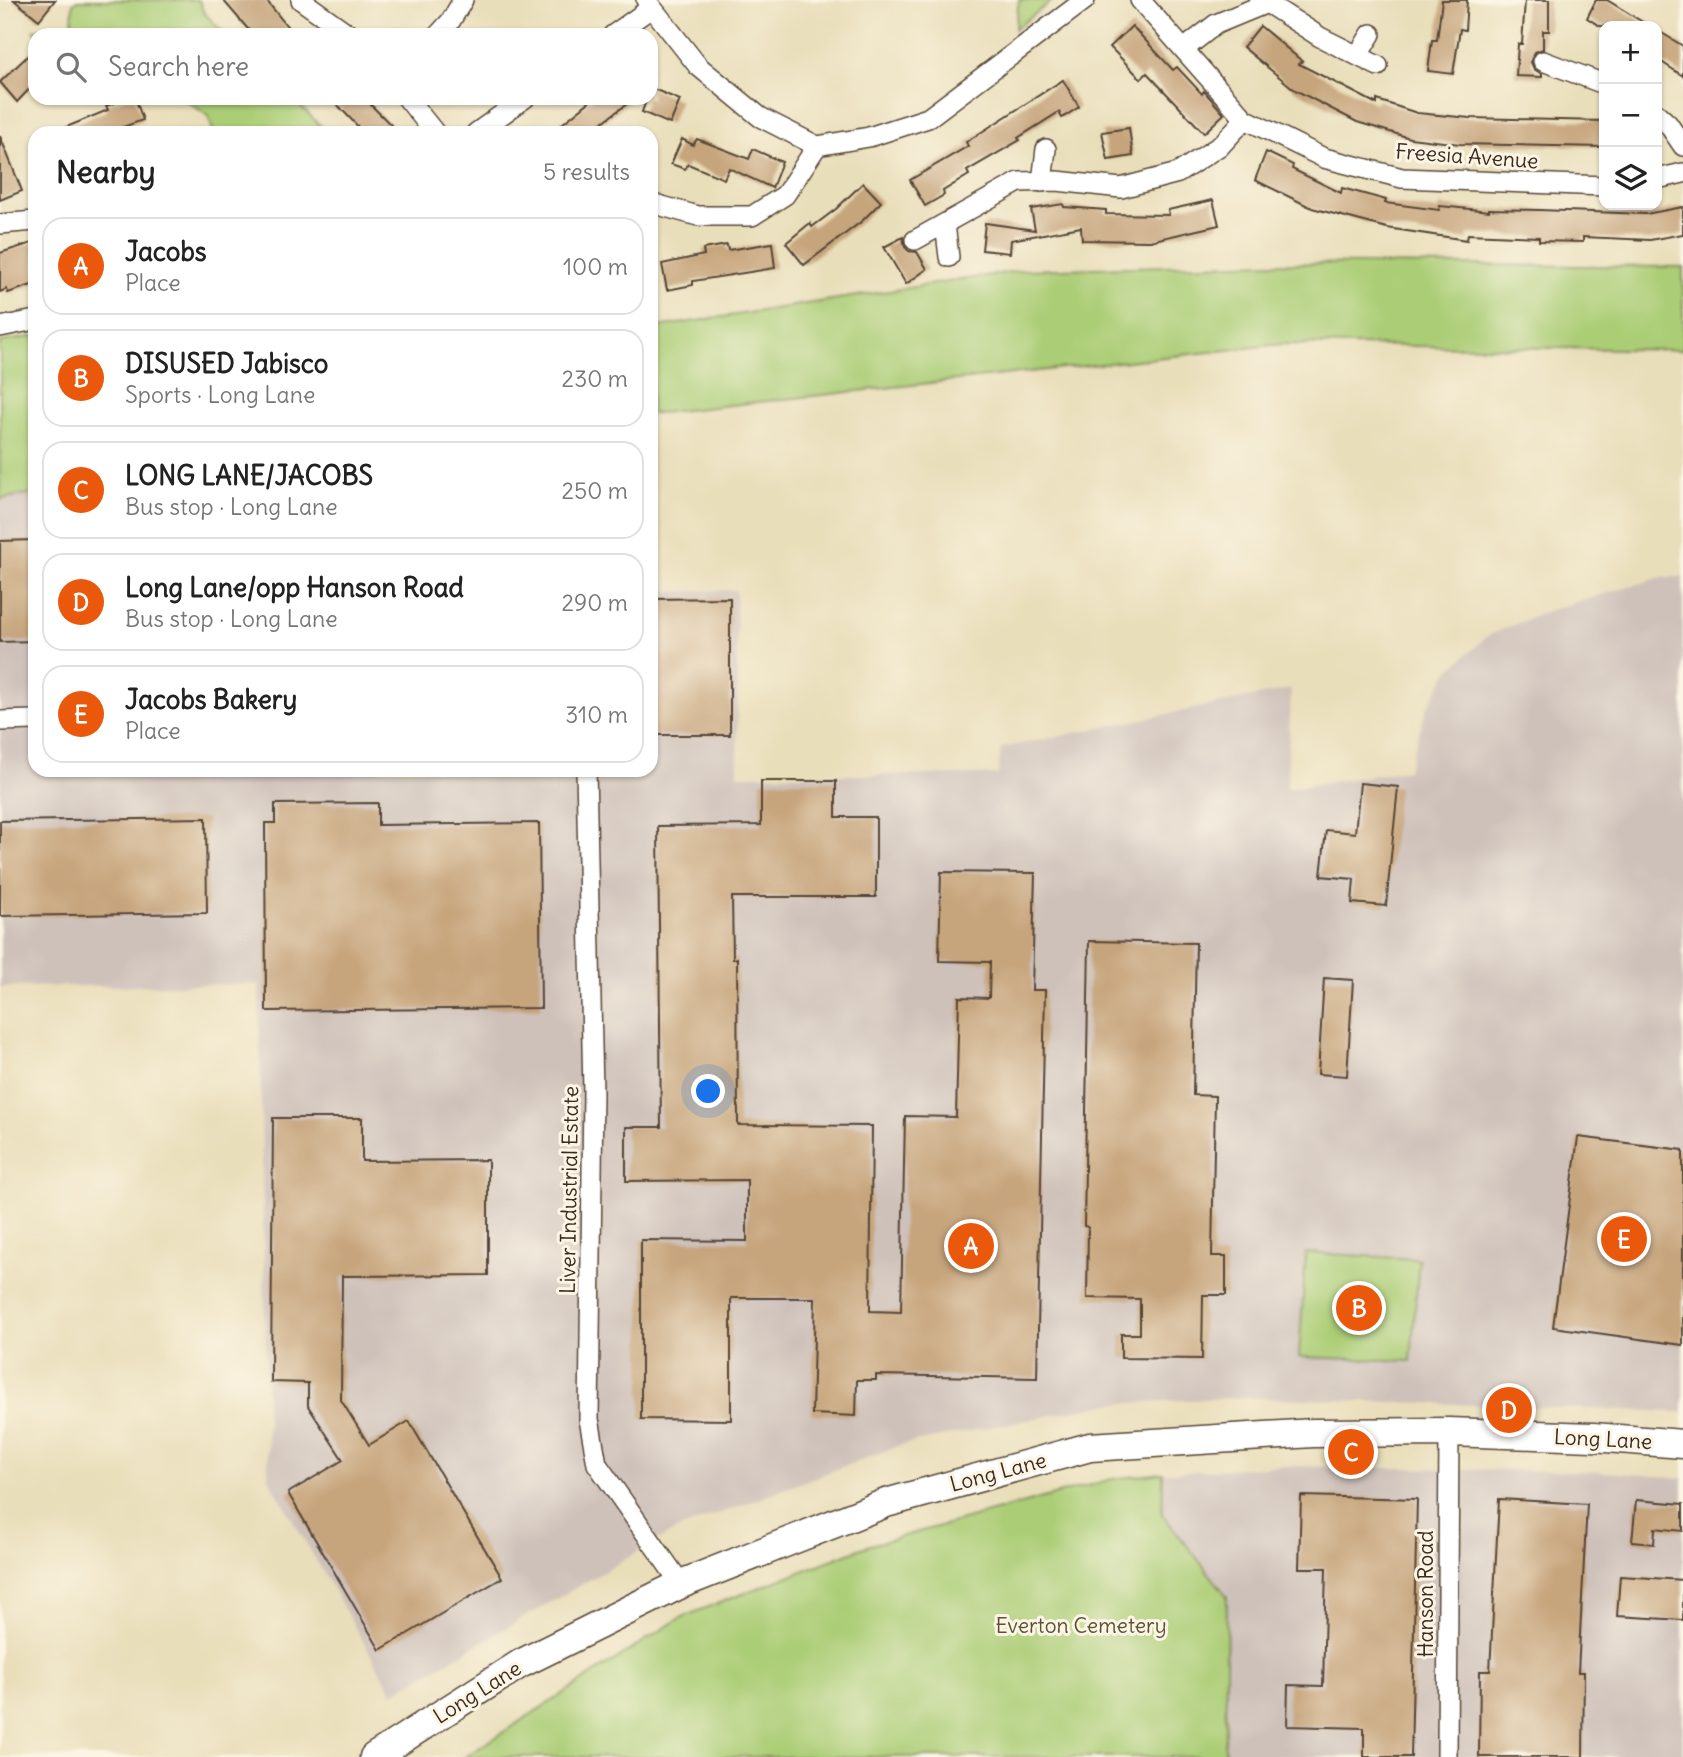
<!DOCTYPE html>
<html lang="en">
<head>
<meta charset="utf-8">
<style>
  :root { --surface:#fff; --page:#f6f6f6; --text:#222; --muted:#767676; --line:#e0e0e0; --accent:#ea580c }
  body { margin:0; font-family:Delius,sans-serif; background:var(--page); color:var(--text) }
  .controls { position:absolute; right:21px; top:21px; display:grid; overflow:hidden; border-radius:14px; box-shadow:0 2px 5px #0004 }
  .controls button { width:63px; height:63px; display:grid; place-items:center; padding:0; border:0; border-bottom:2px solid var(--line); background:var(--surface); color:var(--text); font:35px sans-serif }
  .you { position:absolute; left:709px; top:1092px; width:24px; height:24px; margin:-18px; border:5px solid #fff; border-radius:50%; background:#1a73e8; box-shadow:0 0 0 10px #1a73e833 }
  .badge { display:grid; place-items:center; width:46px; height:46px; border-radius:50%; background:var(--accent); color:#fff; font-size:23px; font-weight:700 }
  .pin { position:absolute; translate:-50% -50%; border:4px solid #fff; box-shadow:0 2px 7px #0006 }
  .list { margin:0; padding:0; list-style:none }
  h2 { display:flex; justify-content:space-between; align-items:center; height:91px; margin:0; padding:0 28px; font-size:30px }
  h2 small { font-size:23px; font-weight:400; color:var(--muted) }
  .list li { display:grid; grid-template-columns:46px 1fr auto; gap:21px; align-items:center; box-sizing:border-box; height:98px; margin:0 14px 14px; padding:0 14px; border:2px solid var(--line); border-radius:21px }
  .list b { display:block; font-size:26px; white-space:nowrap }
  .list p { margin:0; font-size:23px; white-space:nowrap; color:var(--muted) }
  .list em { font-size:23px; font-style:normal; color:var(--muted) }
  .icon { flex:none; width:38px; height:38px; fill:none; stroke:currentColor; stroke-width:2; stroke-linecap:round; stroke-linejoin:round }
  .map { position:relative; flex:none; width:1683px; height:1757px; overflow:hidden }
  .search { position:absolute; background:var(--surface); box-shadow:0 2px 5px #0004; left:28px; top:28px; width:630px; height:77px; display:flex; align-items:center; gap:18px; box-sizing:border-box; padding:0 24px; border-radius:21px; color:var(--muted); font-size:26px }
  .panel { position:absolute; background:var(--surface); box-shadow:0 2px 5px #0004; left:28px; top:126px; width:630px; height:651px; border-radius:21px }
  .map>svg:first-child { display:block }
  .industrial { fill:#cec1ba }
  .green { fill:#abcd76; stroke:#737c4a; stroke-width:2 }
  .building { fill:#c6a47c }
  .lines { fill:none; stroke-linecap:round; stroke-linejoin:round }
  .minor-casing { stroke:#554535; stroke-width:22 }
  .secondary-casing { stroke:#554535; stroke-width:31 }
  .minor { stroke:#fff; stroke-width:19 }
  .secondary { stroke:#fff; stroke-width:28 }
  .labels { text-anchor:middle; dominant-baseline:central; stroke-width:6; stroke-linejoin:round; paint-order:stroke }
  .street-label { font-size:21px; fill:#3b2a1e; stroke:#fcf5e5 }
  .park-label { font-size:21px; fill:#575334; stroke:#fcf5e5 }
</style>
</head>
<body>
<div class="map">
<svg width="1683" height="1757" viewBox="0 0 1683 1757">
  <rect width="100%" height="100%" fill="#fcf5e5"/>
  <filter id="ink" filterUnits="userSpaceOnUse"><feTurbulence type="fractalNoise" baseFrequency=".0143" numOctaves="2"/><feDisplacementMap in="SourceGraphic" scale="14" xChannelSelector="R" yChannelSelector="G"/><feConvolveMatrix kernelMatrix="1 2 1 2 8 2 1 2 1" color-interpolation-filters="sRGB"/></filter>
  <filter id="wash" filterUnits="userSpaceOnUse"><feTurbulence type="fractalNoise" baseFrequency=".00686" numOctaves="4" result="noise"/><feDisplacementMap in="SourceGraphic" scale="28" xChannelSelector="R" yChannelSelector="G"/><feGaussianBlur stdDeviation="1.57" result="paint"/><feColorMatrix in="noise" values="0 0 0 0 0 0 0 0 0 0 0 0 0 0 0 0 0 1.4 0 .05"/><feComposite in="paint" operator="in"/></filter>
  <g filter="url(#wash)">
    <rect width="100%" height="100%" fill="#e9deba"/>
    <g class="industrial">
      <polygon points="35,493 35,770 651,770 651,592 736,590 738,775 998,775 1001,748 1291,689 1287,789 1408,770 1427,707 1450,670 1487,636 1547,611 1662,577 1683,577 1683,1412 1247,1397 1107,1404 900,1445 676,1530 393,1693 268,1477 259,984 0,987 0,499"/>
      <polygon points="1283,1466 1606,1472 1683,1478 1683,1757 1225,1757 1227,1596 1162,1514 1163,1473"/>
    </g>
    <g class="green">
      <polygon points="77,0 199,0 204,13 226,35 38,35 34,30 72,25 73,3"/>
      <polygon points="1019,0 1053,0 1015,29"/>
      <polygon points="183,98 292,98 328,133 214,133 208,116"/>
      <polygon points="1270,263 1683,267 1683,350 1282,344 651,414 651,328 1024,270"/>
      <polygon points="35,336 35,493 0,499 0,342"/>
      <polygon points="1306,1253 1419,1259 1411,1361 1299,1357"/>
      <polygon points="1163,1473 1162,1514 1227,1596 1225,1757 465,1757 680,1618 867,1546 1112,1479"/>
    </g>
    <g id="blocks">
      <g class="building">
        <polygon points="14,0 55,0 39,20"/>
        <polygon points="223,0 266,0 294,35 253,35"/>
        <polygon points="1442,0 1467,0 1465,30 1460,29 1453,74 1428,71 1432,40 1437,40"/>
        <polygon points="1525,0 1549,0 1549,31 1543,31 1543,49 1535,52 1531,62 1534,69 1542,74 1542,77 1516,76 1518,44 1522,44"/>
        <polygon points="1596,0 1607,0 1649,26 1600,26 1587,18"/>
        <polygon points="1132,26 1173,70 1177,67 1202,94 1204,91 1224,114 1204,133 1147,73 1141,79 1110,47"/>
        <polygon points="1260,26 1302,61 1299,64 1377,104 1377,100 1417,113 1470,118 1604,121 1604,147 1460,144 1410,138 1357,122 1295,90 1243,47"/>
        <polygon points="1657,30 1683,46 1683,76 1657,59"/>
        <polygon points="35,49 35,83 17,102 0,82"/>
        <polygon points="1063,80 1079,107 1062,118 1059,112 1018,138 1020,140 967,171 969,175 943,191 944,195 925,206 910,180 968,146 966,142"/>
        <polygon points="651,88 680,100 670,124 642,112 647,98 651,98"/>
        <polygon points="126,98 135,98 143,120 106,133 52,133 108,110 106,106"/>
        <polygon points="331,98 364,98 391,125 383,133 364,133"/>
        <polygon points="594,98 635,98 588,133 551,133"/>
        <polygon points="1129,128 1133,156 1108,160 1102,132"/>
        <polygon points="0,136 22,191 0,200"/>
        <polygon points="682,139 693,145 697,139 749,159 753,149 782,162 772,188 729,168 724,179 688,164 685,169 671,164"/>
        <polygon points="1266,152 1293,165 1292,169 1341,193 1342,188 1386,200 1385,203 1439,210 1440,206 1489,211 1489,209 1539,210 1646,214 1683,207 1683,234 1650,240 1583,237 1583,242 1539,241 1539,237 1468,234 1467,240 1387,228 1312,208 1255,180"/>
        <polygon points="863,183 881,202 862,221 804,265 786,243 810,223 812,227 836,209"/>
        <polygon points="1213,200 1219,225 1150,241 1082,240 1081,227 1011,240 1010,253 982,250 985,223 1035,230 1031,209 1063,204 1064,207 1106,210 1106,214 1169,215 1168,210"/>
        <polygon points="903,237 905,247 909,251 917,252 927,269 906,284 884,247"/>
        <polygon points="35,242 35,284 8,293 7,289 0,292 0,253"/>
        <polygon points="772,243 775,268 693,281 693,285 667,290 662,264 704,255 703,249 727,245 728,250"/>
        <polygon points="35,540 35,641 0,642 0,541"/>
        <polygon points="730,598 730,735 651,735 651,599"/>
        <polygon points="761,781 836,781 836,817 876,817 876,897 732,897 733,959 737,958 738,1125 872,1126 870,1311 901,1312 905,1116 956,1117 959,997 989,998 990,962 939,961 941,872 1035,873 1032,990 1045,990 1037,1378 876,1375 876,1380 857,1380 856,1416 812,1414 815,1298 731,1298 731,1420 641,1419 641,1240 747,1241 747,1180 626,1181 626,1127 661,1127 658,826 761,825"/>
        <polygon points="1360,783 1398,787 1386,906 1352,903 1354,879 1321,876 1326,830 1355,833"/>
        <polygon points="378,803 378,825 539,823 541,1008 266,1011 265,823 275,823 275,804"/>
        <polygon points="206,818 207,913 0,916 0,821"/>
        <polygon points="1089,941 1196,943 1193,1095 1215,1096 1212,1256 1226,1256 1226,1295 1203,1295 1202,1359 1121,1358 1121,1334 1140,1334 1140,1299 1087,1298 1088,1227 1084,1226"/>
        <polygon points="1324,978 1353,980 1347,1076 1318,1074"/>
        <polygon points="273,1118 362,1118 362,1161 488,1160 488,1275 342,1276 341,1400 369,1445 409,1421 502,1578 380,1650 288,1493 343,1460 308,1406 308,1383 271,1382"/>
        <polygon points="1578,1137 1683,1150 1683,1345 1553,1327"/>
        <polygon points="1301,1496 1417,1499 1411,1757 1364,1757 1364,1728 1287,1726 1288,1685 1323,1686 1326,1568 1299,1568"/>
        <polygon points="1499,1499 1587,1504 1578,1672 1584,1672 1583,1757 1479,1757 1480,1671 1490,1671"/>
        <polygon points="1636,1500 1683,1504 1683,1531 1655,1528 1654,1544 1632,1542"/>
        <polygon points="1620,1576 1683,1580 1683,1620 1617,1616"/>
      </g>
    </g>
  </g>
  <g filter="url(#ink)">
    <use href="#blocks" fill-opacity="0" stroke="#554535" stroke-width="2"/>
    <g class="lines">
      <g class="minor-casing">
        <g id="minor">
          <polyline points="301,0 350,35"/>
          <polyline points="646,0 698,66 760,117 817,146 869,137 928,118 1085,0"/>
          <polyline points="1140,0 1245,119 1324,158 1402,178 1604,186"/>
          <polyline points="438,35 450,22 463,0"/>
          <polyline points="613,35 651,8"/>
          <polyline points="1184,49 1216,24 1267,3 1320,37 1378,66"/>
          <polyline points="1358,55 1371,34"/>
          <polyline points="1543,61 1604,84"/>
          <polyline points="407,98 435,133"/>
          <polyline points="1657,114 1668,124 1683,146"/>
          <polyline points="476,133 525,98"/>
          <polyline points="1657,179 1683,173"/>
          <polyline points="1042,182 1046,149"/>
          <polyline points="651,203 698,216 752,216 785,195 817,146"/>
          <polyline points="0,224 35,221"/>
          <polyline points="945,224 949,257"/>
          <polyline points="915,240 1019,182 1057,181 1121,188 1178,173 1221,145 1245,119"/>
          <polyline points="0,327 35,320"/>
          <polyline points="0,721 35,720"/>
          <polyline points="586,770 593,1092 589,1419 597,1464 681,1584"/>
          <polyline points="1447,1757 1449,1432"/>
        </g>
      </g>
      <g class="secondary-casing">
        <polyline id="secondary" points="374,1757 520,1664 681,1584 886,1503 1090,1447 1313,1433 1449,1432 1593,1437 1683,1444"/>
      </g>
      <use href="#minor" class="minor"/>
      <use href="#secondary" class="secondary"/>
    </g>
  </g>
  <g class="labels">
    <g class="street-label">
      <text transform="translate(1467 156) rotate(4)">Freesia Avenue</text>
      <text transform="translate(569 1190) rotate(-89)">Liver Industrial Estate</text>
      <text transform="translate(1603 1439) rotate(3)">Long Lane</text>
      <text transform="translate(998 1472) rotate(-15)">Long Lane</text>
      <text transform="translate(1425 1594) rotate(-90)">Hanson Road</text>
      <text transform="translate(477 1692) rotate(-32)">Long Lane</text>
    </g>
    <g class="park-label">
      <text x="1081" y="1625">Everton Cemetery</text>
    </g>
  </g>
</svg>
<div class="controls">
<button>+</button>
<button>−</button>
<button><svg class="icon" aria-label="layers" viewBox="0 0 24 24"><path d="M12 4l9 5-9 5-9-5zM3 14l9 5 9-5"/></svg></button>
</div>
<div class="you"></div>
<div class="pin badge" style="left:971px;top:1246px">A</div>
<div class="pin badge" style="left:1359px;top:1308px">B</div>
<div class="pin badge" style="left:1351px;top:1452px">C</div>
<div class="pin badge" style="left:1509px;top:1410px">D</div>
<div class="pin badge" style="left:1624px;top:1239px">E</div>
<div class="search"><svg class="icon" aria-label="search" viewBox="0 0 24 24"><circle cx="10" cy="10" r="6"/><path d="M15 15l6 6"/></svg>Search here</div>
<section class="panel">
<h2>Nearby<small>5 results</small></h2>
<ul class="list">
<li><span class="badge">A</span><div><b>Jacobs</b><p>Place</p></div><em>100 m</em></li>
<li><span class="badge">B</span><div><b>DISUSED Jabisco</b><p>Sports · Long Lane</p></div><em>230 m</em></li>
<li><span class="badge">C</span><div><b>LONG LANE/JACOBS</b><p>Bus stop · Long Lane</p></div><em>250 m</em></li>
<li><span class="badge">D</span><div><b>Long Lane/opp Hanson Road</b><p>Bus stop · Long Lane</p></div><em>290 m</em></li>
<li><span class="badge">E</span><div><b>Jacobs Bakery</b><p>Place</p></div><em>310 m</em></li>
</ul>
</section>
</div>
</body>
</html>
